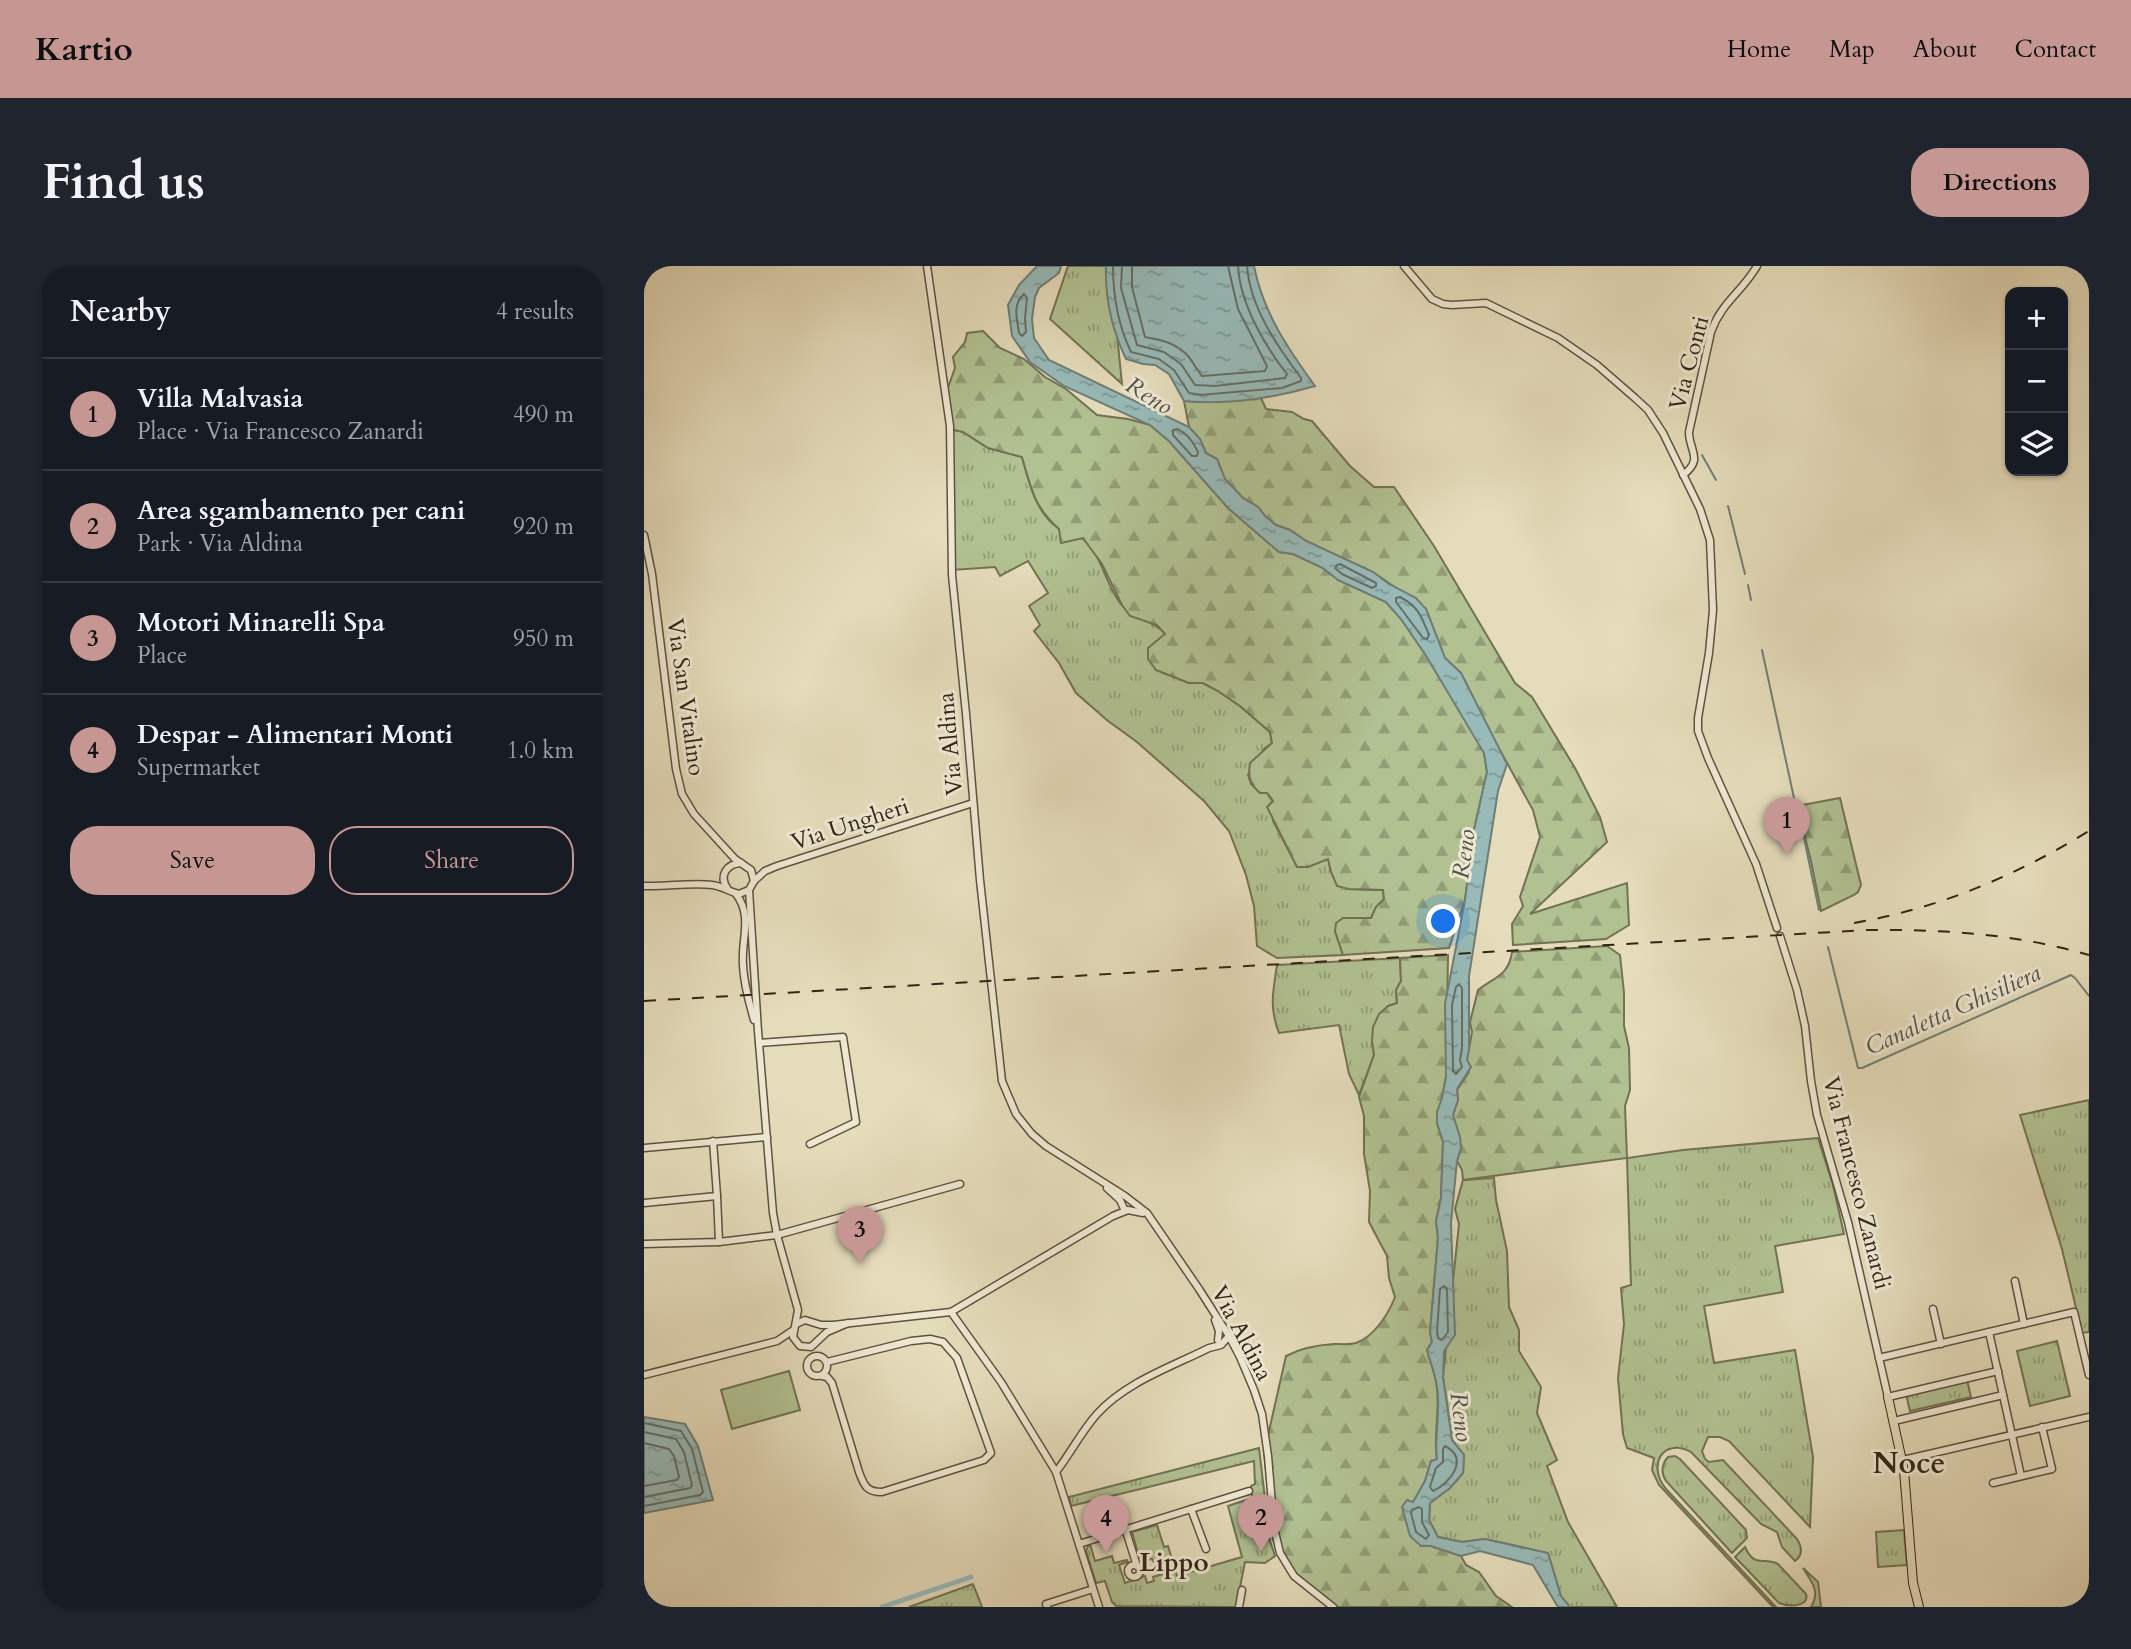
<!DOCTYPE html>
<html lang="en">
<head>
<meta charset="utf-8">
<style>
  :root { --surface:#171b24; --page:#20242c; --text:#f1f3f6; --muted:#9ea1a6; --line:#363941; --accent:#c59692 }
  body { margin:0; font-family:Cardo,serif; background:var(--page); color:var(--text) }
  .controls { position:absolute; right:21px; top:21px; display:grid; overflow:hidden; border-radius:14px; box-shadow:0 2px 5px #0004 }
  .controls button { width:63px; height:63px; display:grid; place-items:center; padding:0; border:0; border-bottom:2px solid var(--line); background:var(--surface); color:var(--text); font:35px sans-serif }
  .you { position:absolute; left:800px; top:656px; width:24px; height:24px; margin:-18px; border:5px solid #fff; border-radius:50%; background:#1a73e8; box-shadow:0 0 0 10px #1a73e833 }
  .badge { display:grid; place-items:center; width:46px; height:46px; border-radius:50%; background:var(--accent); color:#111; font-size:23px; font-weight:700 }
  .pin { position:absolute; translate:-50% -58px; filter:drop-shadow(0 2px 4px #0008) }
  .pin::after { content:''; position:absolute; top:37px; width:24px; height:21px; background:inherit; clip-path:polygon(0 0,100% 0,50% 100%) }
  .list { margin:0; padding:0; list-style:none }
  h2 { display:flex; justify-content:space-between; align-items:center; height:91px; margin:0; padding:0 28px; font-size:30px }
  h2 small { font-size:23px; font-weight:400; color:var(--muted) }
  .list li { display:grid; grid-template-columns:46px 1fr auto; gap:21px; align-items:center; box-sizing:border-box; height:112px; padding:0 28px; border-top:2px solid var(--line) }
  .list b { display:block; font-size:26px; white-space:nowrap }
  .list p { margin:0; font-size:23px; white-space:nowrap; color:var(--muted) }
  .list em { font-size:23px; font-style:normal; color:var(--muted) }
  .actions { display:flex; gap:14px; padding:21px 28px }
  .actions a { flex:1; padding:16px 0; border:2px solid var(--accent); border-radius:28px; text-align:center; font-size:24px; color:var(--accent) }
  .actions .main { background:var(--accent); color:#111 }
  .icon { flex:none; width:38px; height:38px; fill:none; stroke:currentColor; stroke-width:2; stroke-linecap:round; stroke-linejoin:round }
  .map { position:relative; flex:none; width:1445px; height:1341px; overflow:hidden; border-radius:28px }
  header { display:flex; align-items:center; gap:42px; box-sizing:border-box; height:98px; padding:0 35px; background:var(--accent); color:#111 }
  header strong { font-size:33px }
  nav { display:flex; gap:38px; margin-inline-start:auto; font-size:24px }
  .intro { display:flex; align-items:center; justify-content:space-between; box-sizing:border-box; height:168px; padding:0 42px }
  h1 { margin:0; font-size:49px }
  .button { padding:18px 32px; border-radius:28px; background:var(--accent); color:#111; font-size:24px; font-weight:700 }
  main { display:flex; gap:42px; padding:0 42px }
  aside { flex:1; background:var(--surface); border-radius:28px; box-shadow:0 2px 5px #0004 }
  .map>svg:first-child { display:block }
  .grass { fill:url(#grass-tufts); stroke:#727254; stroke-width:2 }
  .forest { fill:url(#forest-firs); stroke:#727254; stroke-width:2 }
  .pitch { fill:#b1c192; stroke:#727254; stroke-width:2 }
  .water { fill:url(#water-ripples); stroke:#6f7e77; stroke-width:2 }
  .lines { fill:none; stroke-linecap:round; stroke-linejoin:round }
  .shore { stroke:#656f66; stroke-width:2 }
  .stream { stroke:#6f7e77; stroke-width:2 }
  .canal { stroke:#98bab8; stroke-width:5 }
  .minor-casing { stroke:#5f523e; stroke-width:9 }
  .major-casing { stroke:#322415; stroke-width:10 }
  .minor { stroke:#eee8d3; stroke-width:6 }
  .major { stroke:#e5dcbb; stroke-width:8 }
  .rail { stroke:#322415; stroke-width:2; stroke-dasharray:12 12; stroke-linecap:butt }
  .labels { text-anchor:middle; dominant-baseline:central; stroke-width:6; stroke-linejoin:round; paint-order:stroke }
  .street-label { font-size:23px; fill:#322415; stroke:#eee8d3 }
  .water-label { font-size:24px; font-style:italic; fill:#515146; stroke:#eee8d3 }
  .quarter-label { font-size:26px; font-weight:bold; fill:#322415; stroke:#eee8d3 }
  .district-label { font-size:30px; font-weight:bold; fill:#322415; stroke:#eee8d3 }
</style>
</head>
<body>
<header>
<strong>Kartio</strong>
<nav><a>Home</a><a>Map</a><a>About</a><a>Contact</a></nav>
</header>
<div class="intro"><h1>Find us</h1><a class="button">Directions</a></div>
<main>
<aside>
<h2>Nearby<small>4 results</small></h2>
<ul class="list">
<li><span class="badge">1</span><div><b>Villa Malvasia</b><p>Place · Via Francesco Zanardi</p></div><em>490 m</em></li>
<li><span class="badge">2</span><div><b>Area sgambamento per cani</b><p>Park · Via Aldina</p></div><em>920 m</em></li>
<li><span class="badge">3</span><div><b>Motori Minarelli Spa</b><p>Place</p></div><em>950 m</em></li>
<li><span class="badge">4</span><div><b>Despar - Alimentari Monti</b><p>Supermarket</p></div><em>1.0 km</em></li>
</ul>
<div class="actions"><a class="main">Save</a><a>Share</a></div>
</aside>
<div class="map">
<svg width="1445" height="1341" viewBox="0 0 1445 1341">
  <defs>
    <pattern id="grass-tufts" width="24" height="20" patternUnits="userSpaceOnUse" patternTransform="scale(1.75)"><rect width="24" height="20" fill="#b1c192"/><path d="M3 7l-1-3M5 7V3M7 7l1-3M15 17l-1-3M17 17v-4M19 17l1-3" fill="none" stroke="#919d76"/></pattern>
    <pattern id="forest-firs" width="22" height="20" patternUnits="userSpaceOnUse" patternTransform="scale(1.75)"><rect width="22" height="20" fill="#b1c192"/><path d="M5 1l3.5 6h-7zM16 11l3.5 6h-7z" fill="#919d76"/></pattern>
    <pattern id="water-ripples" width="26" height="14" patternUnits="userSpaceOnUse" patternTransform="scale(1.75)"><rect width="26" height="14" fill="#98bab8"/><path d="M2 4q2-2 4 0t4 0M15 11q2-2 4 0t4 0" fill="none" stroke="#7d9794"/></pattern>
  </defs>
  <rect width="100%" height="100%" fill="#e5dcbb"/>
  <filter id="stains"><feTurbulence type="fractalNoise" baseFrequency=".00286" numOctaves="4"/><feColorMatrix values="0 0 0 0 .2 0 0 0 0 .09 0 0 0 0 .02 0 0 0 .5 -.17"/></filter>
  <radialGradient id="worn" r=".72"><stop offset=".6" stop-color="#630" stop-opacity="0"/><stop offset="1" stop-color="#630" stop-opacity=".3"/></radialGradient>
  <g class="grass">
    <polygon points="424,0 466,0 478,118 406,53"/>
    <path d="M306,163l13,3 25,16 34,9c7,25 13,55 36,71 7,5 18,5 25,11 20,17 22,46 38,65 12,14 33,17 45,30l-10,36 33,13h14l15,8 22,15 30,26 2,11 -8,6 -16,26 3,9 9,9h7l6,9v19l24,45 11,1 20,-9 3,14 17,17 35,1 1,9 -8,8 -5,11h-19l-17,13 8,24 -66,3 -20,-12 -3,-40 -8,-31 -17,-44 -25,-30 -67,-59 -29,-21 -32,-28 -17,-30 -25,-32 6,-6 -11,-19 19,-13 -20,-32 -28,15 -5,-9 -43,3z"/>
    <path d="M756,692l1,23 -5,9 1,13 -9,3 -16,35 2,14 -15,40 -10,-21 -10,-49 -60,8c-10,-26 -6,-41 -2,-68z"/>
    <polygon points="1445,834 1445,1066 1438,1067 1418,983 1376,849"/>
    <path d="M1174,872l15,47 11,49 -69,12 8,46 -79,14 10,57 81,-13 18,107 -3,70 -81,-86 -9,-4h-12l-6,14 3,8 4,3 14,-2 74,79c5,8 6,16 -2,22l-13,-14 -5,-15 -16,-8 -70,-72c-29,-15 -44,14 -25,37l110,118h-3l-114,-122 -7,-15 2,-12 -27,-10 -4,-14 -5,-56 6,-54 -3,-36 10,-3 -4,-127 56,-8z"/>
    <polygon points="850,912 852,934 863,985 865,1041 875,1064 875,1085 897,1121 893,1147 913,1194 903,1200 924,1256 973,1341 926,1341 917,1331 904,1287 841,1273 818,1276 794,1271 785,1254 786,1237 806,1222 819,1207 820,1189 808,1174 799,1111 815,958 811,943 819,914"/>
    <polygon points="1413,1075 1426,1130 1386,1140 1373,1085"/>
    <polygon points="1323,1114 1327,1131 1266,1145 1262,1128"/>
    <polygon points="615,1182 626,1275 631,1290 621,1297 601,1296 592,1341 472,1340 468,1336 461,1315 452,1317 442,1285 444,1280 446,1278 451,1295 468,1290 470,1297 483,1294 484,1296 475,1299 481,1317 501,1310 503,1317 510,1315 509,1311 525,1306 523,1298 515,1300 514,1295 510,1296 508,1293 504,1294 502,1289 495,1291 488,1266 513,1259 520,1281 524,1280 533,1310 598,1291 584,1240 608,1232 607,1220 611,1218 610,1195 427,1240 425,1231"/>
    <path d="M1031,1190l5,3 66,71 1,8 -15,15 -66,-72c-5,-8 -5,-16 2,-24z"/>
    <polygon points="1260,1264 1263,1299 1234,1301 1232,1266"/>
    <path d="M1101,1281c10,22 18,9 33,17l28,30c4,13 -17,13 -27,9l-44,-46z"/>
    <path d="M1159,1302l15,14 3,25h-10c10,-16 0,-26 -8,-39z"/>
    <polygon points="329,1318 338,1341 265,1341"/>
  </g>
  <g class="forest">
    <path d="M339,65l17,17 24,11 21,18 21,12 31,26 31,4 22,6 19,16 59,67 51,44 14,2 30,14 15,12 48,22 15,17 24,35 46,75 13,24 3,19 -13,58 -9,70 -16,48 -106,7 -8,-24 1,-8 7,-5h28l5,-11 8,-8 -1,-9 -35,-1 -11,-3 -6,-14 -3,-13 -20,8h-11l-30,-60 6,-6 -6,-8h-7c-11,-10 -12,-16 -10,-30l22,-20 -2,-11 -30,-26 -22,-15 -15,-8h-14l-33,-13 -8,-11v-11l17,-14 -8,-9 -27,-9 -8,-11 -20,-41 -19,-26 -22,5 -2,-14c-25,-22 -28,-41 -37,-72l-34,-9 -25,-16 -13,-3 -4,-36 9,-25 -2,-11 12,-15 2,-9z"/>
    <polygon points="617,132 622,143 648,146 660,153 668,155 706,200 730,221 750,221 790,280 871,417 888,431 931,502 956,551 963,576 886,648 983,617 985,659 962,673 869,679 868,658 879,640 876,631 896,571 889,544 852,477 817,407 801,392 782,343 729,306 662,275 646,264 632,259 621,250 614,241 599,232 581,213 573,193 562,187 556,173 545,161 540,135 556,136"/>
    <polygon points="1196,532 1217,619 1214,626 1210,629 1177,645 1167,595 1153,540"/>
    <path d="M963,680l13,9 4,38v33l5,22 1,42 -5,16 2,52 -164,22 -1,-10 -5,-9 4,-13 -8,-33 5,-15 -1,-10 12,-18 -2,-12 5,-28 -2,-10 8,-32c17,-13 31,-15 34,-38z"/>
    <path d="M804,689l-2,122 -9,46 6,19 -2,56 -5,23 2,17 -8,94 2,10 -5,8c3,12 9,25 10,38 3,24 -4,48 0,72l-6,1 -6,20 -12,22 8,43h10l30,10 5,9 13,7 17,24 16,11h-181l-41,-33 -18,-50 -8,-71 22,-97c15,-8 31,-11 48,-12 7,0 15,1 22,-1 18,-6 33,-30 39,-46l-6,-19 -2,-22 -18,-34 1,-31 -6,-37v-38l-5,-19 15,-42 -2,-14 1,-14 6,-13 9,-8 9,-3 -1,-13 5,-9 -1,-23z"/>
  </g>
  <polygon class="pitch" points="145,1105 156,1144 88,1163 77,1124"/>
  <g class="water">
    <path d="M393,0h24l-2,7 -20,15 -4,9 -3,22 2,19 15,22 140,67 11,12 6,14 11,6 8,20 18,19 15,9 7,9 11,9 14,5 16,11 67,31 16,12 27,14 10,11 19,49 16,15 46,91 -9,27 -29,185v73l-2,11 4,7 -14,22 1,11 -5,15 7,22 1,11 -4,13 -6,62 4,112 -11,16 -1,26 9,63 12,15 -1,18 -13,15 -20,15 -1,17 9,17 24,5 23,-3 63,14 13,43 9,11h-12l-25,-42 -53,-14 -19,5 -30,-10h-10l-11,-10 -8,-29 5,-7 6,2 12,-21 6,-20 6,-2c-3,-23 4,-47 0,-71 -1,-13 -7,-26 -10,-38l5,-8 -2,-10 8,-94 -2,-17 5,-23 2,-56 -6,-19v-11l5,-14 4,-21 -1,-73 20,-104 9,-70 13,-58 -3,-19 -59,-99 -24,-35 -15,-17 -48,-22 -15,-12 -30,-14 -14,-2 -51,-44 -59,-67 -19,-16 -86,-39 -34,-24 -18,-26 -4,-31 11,-20z"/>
    <path d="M462,0h148c9,46 34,83 61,120 -41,12 -88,19 -131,15l-15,-27 -14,-9 -12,-1 -17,-5c-14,-29 -21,-61 -20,-93z"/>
    <polygon points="0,1151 41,1158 54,1180 69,1234 0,1247"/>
  </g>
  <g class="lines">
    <g class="shore">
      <path d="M469,0c0,29 5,59 18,86l28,7 15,11 15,23 11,2 82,-7 19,-7v-3c-24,-32 -51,-71 -54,-112"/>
      <path d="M478,0l-1,22 16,57 27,7 17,12 14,21 20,1 70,-8 2,-4c-23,-29 -47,-71 -49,-108"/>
      <path d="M488,0v21l13,50c17,3 31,6 43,19 5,6 9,14 14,20l63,-5 2,-5 -29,-57 -10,-43"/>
      <path d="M380,28l3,4 -2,20 1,14 -4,4 -3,-3c-2,-15 -7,-28 5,-39z"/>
      <path d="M533,163c11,5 16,13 21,23l-1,4h-5l-19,-21v-5z"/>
      <polygon points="696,298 732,317 732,320 728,322 698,308 691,302 693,299"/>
      <path d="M756,331c19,10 21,19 29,38l-2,4 -4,-1 -27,-36v-4z"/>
      <polygon points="815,718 818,722 818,782 816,794 818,801 812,808 809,805 808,739 812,721"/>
      <polygon points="800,1020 803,1023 804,1066 798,1074 794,1072 793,1065 796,1023"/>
      <polyline points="0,1157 37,1165 48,1183 59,1226 56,1229 0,1240"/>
      <polyline points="0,1166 32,1173 40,1186 48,1219 46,1222 0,1231"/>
      <polyline points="0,1177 25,1183 30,1190 35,1211 33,1214 0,1220"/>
      <path d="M801,1180c25,13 5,37 -12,45l-3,-4 6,-19 7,-6v-13z"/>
      <polygon points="775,1241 778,1243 778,1256 785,1269 782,1273 772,1266 767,1247 768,1244"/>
    </g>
    <g class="stream">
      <polyline points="1103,19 1112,7"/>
      <polyline points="1048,167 1070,66"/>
      <polyline points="1058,189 1072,214"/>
      <polyline points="1084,240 1101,308"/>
      <polyline points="1104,319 1107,334"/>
      <polyline points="1118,384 1153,546"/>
      <polyline points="1160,572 1175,644"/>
      <polyline points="1184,681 1214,802 1218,802 1427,709 1431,712 1445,730"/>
    </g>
    <polyline class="canal" points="238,1341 327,1311"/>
    <g class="minor-casing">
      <g id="minor">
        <polyline points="283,0 306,160 308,309 322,448 336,614 358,815 372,848 388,868 402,880 481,930 503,947 555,1023 585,1070 596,1091 610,1124 618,1148 624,1190 630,1262 636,1287 650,1310 689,1341"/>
        <polyline points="760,0 788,33 799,38 808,39 842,37 914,72 953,99 991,132 1004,144 1019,167 1056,243 1066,274 1069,344 1065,387 1054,452 1054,465 1064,492 1112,598 1133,662"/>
        <path d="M1039,209c21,-16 6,-24 6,-43l22,-100c10,-29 31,-40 46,-66"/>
        <path d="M0,269l8,39 24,195 6,25 12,20 41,45 16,11 3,11 -5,9 -10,4c-9,-2 -17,-8 -27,-9 -20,-3 -46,2 -68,1"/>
        <polyline points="110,615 121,605 133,600 329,537"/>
        <path d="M83,622c-8,-12 -1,-24 14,-25"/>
        <polyline points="105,624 114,765 129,947 133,969 154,1044 149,1071 156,1080 167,1081 183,1066 204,1057"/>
        <path d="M92,628c17,22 5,45 7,71 1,19 6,37 11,55"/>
        <polyline points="1136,670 1153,724 1161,760 1167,815 1173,849 1204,956 1244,1131 1354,1105"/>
        <polyline points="115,777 199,771 212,856 166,878"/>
        <polyline points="0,882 123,871"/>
        <polyline points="463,922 476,934 481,945"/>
        <polyline points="73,930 75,976"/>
        <polyline points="0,937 73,930 69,875"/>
        <polyline points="0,978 75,976 133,969 316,918"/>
        <polyline points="1371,1015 1380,1058"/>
        <polyline points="1289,1043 1297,1078"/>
        <polyline points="307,1046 357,1116 412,1206 455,1341"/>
        <polyline points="571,1054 575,1065 574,1074"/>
        <polyline points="152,1058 161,1054 177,1059 189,1059 307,1046 469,950 484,944 499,947"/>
        <polyline points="1345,1066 1377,1210"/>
        <circle cx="173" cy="1100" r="10"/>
        <polyline points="1235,1092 1430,1046 1445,1109"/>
        <polyline points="0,1109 133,1075 148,1065"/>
        <path d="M178,1110l5,1 5,6 27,89c5,13 7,20 23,20l102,-32 7,-7 -34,-95 -14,-16 -13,-3 -19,2 -84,21"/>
        <polyline points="1250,1155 1359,1129"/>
        <polyline points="1259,1194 1445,1151"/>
        <path d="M412,1206c14,-18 25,-40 41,-58 29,-32 74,-47 112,-66l12,-3 8,-9"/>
        <polyline points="1349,1217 1408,1203 1398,1161"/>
        <polyline points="547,1243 562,1283"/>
        <polyline points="481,1262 493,1300"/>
        <polyline points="435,1278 605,1225"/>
        <circle cx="490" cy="1305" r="6"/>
        <polyline points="403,1341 402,1338 449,1323"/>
        <polyline points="595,1341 598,1324"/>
      </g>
    </g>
    <g class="major-casing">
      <polyline id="major" points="1244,1131 1260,1204 1269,1317 1275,1341"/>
    </g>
    <use href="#minor" class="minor"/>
    <use href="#major" class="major"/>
    <g class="rail">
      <path d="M1210,657c86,-15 161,-47 235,-92"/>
      <path d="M0,735l1223,-71c75,-1 150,4 222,25"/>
    </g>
  </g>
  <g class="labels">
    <g class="street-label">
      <text transform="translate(1045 97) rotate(-75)">Via Conti</text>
      <text transform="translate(42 431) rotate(82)">Via San Vitalino</text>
      <text transform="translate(306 478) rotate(-95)">Via Aldina</text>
      <text transform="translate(206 558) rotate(-18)">Via Ungheri</text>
      <text transform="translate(1213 917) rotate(76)">Via Francesco Zanardi</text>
      <text transform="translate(598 1067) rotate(62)">Via Aldina</text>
    </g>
    <g class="water-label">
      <text transform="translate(505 130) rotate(32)">Reno</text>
      <text transform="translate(820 588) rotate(-82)">Reno</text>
      <text transform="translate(1309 744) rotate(-24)">Canaletta Ghisiliera</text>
      <text transform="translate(817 1151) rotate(83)">Reno</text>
    </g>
    <g class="quarter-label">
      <text x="530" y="1296">Lippo</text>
    </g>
    <g class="district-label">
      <text x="1265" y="1197">Noce</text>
    </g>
  </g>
  <rect width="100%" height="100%" filter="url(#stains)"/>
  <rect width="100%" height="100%" fill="url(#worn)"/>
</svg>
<div class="controls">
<button>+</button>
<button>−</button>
<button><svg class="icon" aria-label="layers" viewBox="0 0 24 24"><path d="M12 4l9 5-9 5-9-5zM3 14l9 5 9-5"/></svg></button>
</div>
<div class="you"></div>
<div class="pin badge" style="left:1143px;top:589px">1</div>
<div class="pin badge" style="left:617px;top:1286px">2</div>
<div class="pin badge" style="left:216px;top:998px">3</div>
<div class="pin badge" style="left:462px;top:1287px">4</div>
</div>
</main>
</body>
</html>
